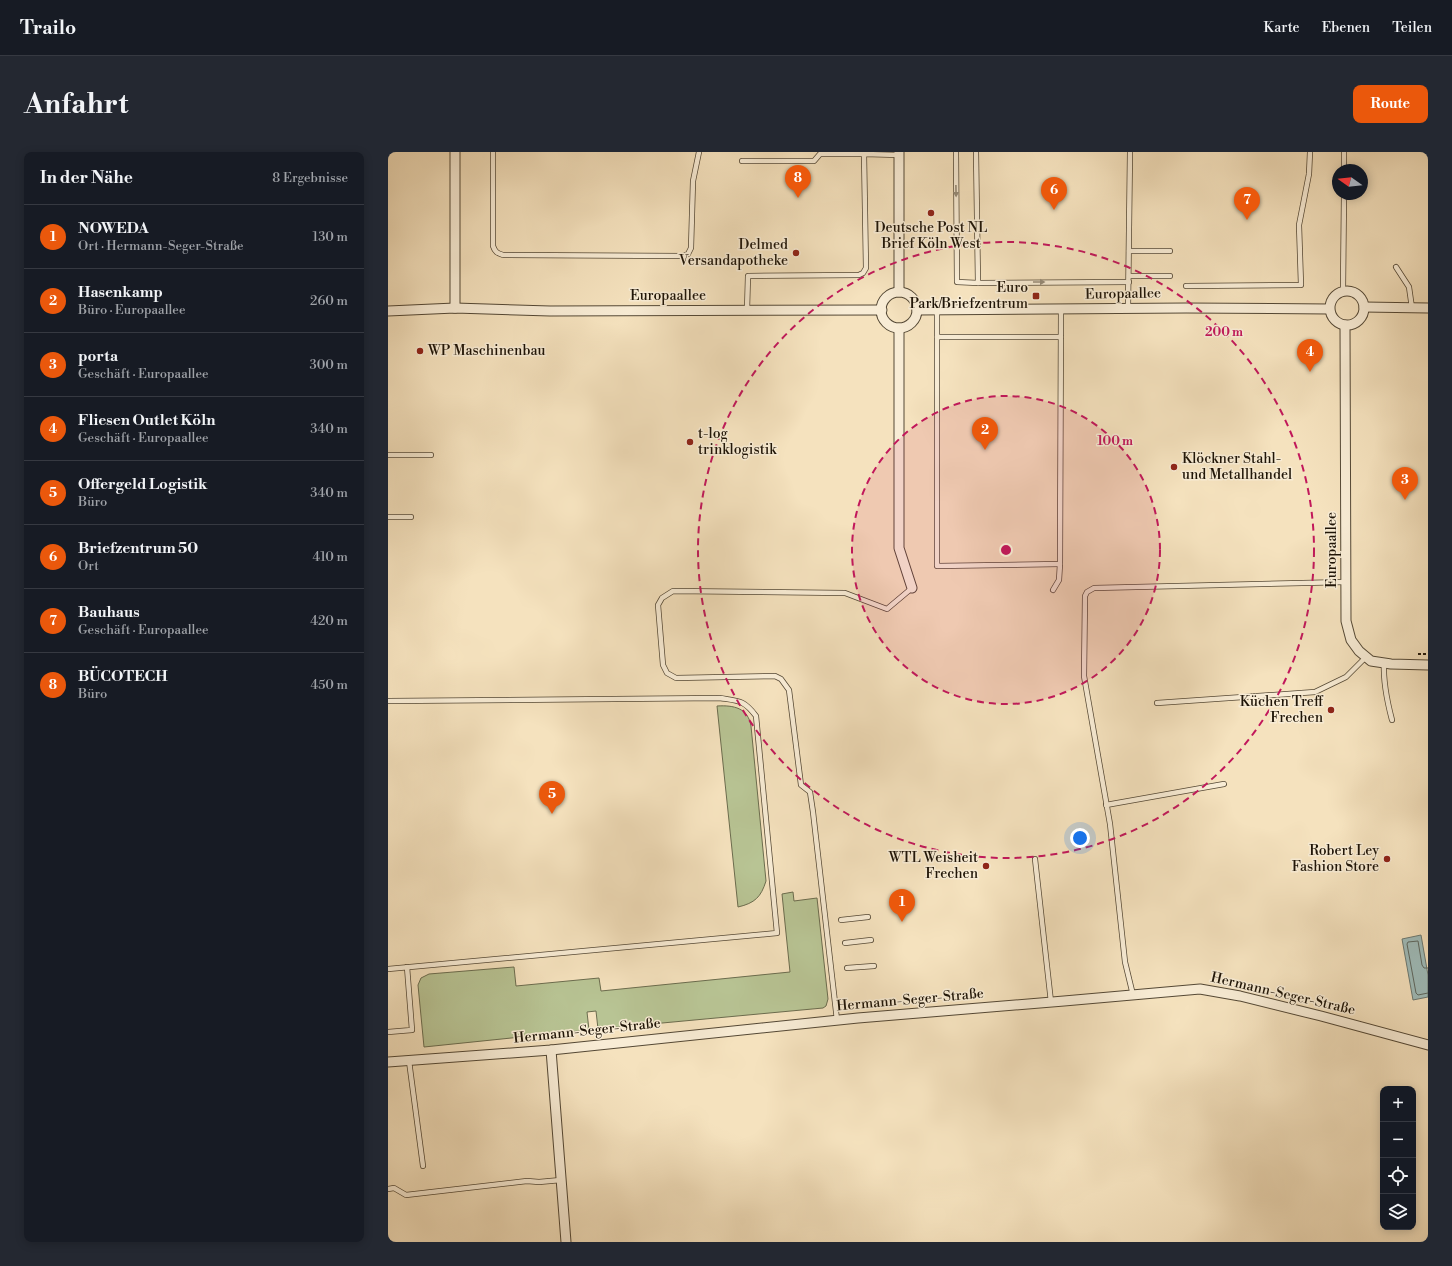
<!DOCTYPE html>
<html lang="de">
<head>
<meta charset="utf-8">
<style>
  :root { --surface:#171b24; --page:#242831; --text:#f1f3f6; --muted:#9ea1a6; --line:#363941; --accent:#ea580c }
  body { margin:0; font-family:"Libre Bodoni",serif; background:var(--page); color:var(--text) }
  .controls { position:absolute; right:12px; bottom:12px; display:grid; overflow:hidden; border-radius:8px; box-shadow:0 2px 10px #0003 }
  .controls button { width:36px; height:36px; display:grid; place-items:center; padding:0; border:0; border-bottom:1px solid var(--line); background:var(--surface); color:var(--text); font:20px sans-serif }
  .compass { position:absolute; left:944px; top:12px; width:36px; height:36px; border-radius:50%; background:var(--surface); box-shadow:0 2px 10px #0003; rotate:285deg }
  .you { position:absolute; left:692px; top:686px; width:14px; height:14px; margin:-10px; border:3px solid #fff; border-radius:50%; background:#1a73e8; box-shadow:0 0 0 6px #1a73e833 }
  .badge { display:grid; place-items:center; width:26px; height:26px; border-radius:50%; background:var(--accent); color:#fff; font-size:13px; font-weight:700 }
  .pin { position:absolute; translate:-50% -33px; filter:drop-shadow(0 1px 2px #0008) }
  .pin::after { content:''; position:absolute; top:21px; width:14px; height:12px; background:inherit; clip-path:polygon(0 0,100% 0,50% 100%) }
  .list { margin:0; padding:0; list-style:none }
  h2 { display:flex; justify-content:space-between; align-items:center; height:52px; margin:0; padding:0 16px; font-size:17px }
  h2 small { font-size:13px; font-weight:400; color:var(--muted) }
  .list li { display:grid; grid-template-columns:26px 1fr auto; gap:12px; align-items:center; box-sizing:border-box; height:64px; padding:0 16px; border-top:1px solid var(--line) }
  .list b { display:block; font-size:15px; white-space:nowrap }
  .list p { margin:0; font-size:13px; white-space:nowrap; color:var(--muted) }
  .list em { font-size:13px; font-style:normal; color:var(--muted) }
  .icon { flex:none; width:22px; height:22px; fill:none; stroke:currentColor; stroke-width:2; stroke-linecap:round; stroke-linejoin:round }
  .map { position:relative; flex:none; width:1040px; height:1090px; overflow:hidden; border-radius:8px }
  header { display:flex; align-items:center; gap:24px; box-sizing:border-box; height:56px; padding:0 20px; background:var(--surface); border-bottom:1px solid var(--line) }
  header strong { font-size:19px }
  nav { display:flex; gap:22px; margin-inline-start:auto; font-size:14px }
  .intro { display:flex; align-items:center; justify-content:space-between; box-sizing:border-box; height:96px; padding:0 24px }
  h1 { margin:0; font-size:28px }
  .button { padding:10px 18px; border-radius:8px; background:var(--accent); color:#fff; font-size:14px; font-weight:700 }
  main { display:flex; gap:24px; padding:0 24px }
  aside { flex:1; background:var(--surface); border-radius:8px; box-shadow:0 2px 10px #0003 }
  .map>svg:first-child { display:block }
  .green { fill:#b8c494; stroke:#6b6c4e }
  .water { fill:#9fbcba; stroke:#6b7972 }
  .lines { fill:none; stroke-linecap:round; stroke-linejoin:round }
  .shore { stroke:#5e6860; stroke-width:1 }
  .lane-casing { stroke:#544835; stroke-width:6 }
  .street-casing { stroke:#544835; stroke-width:11 }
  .path { stroke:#1e1407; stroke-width:2; stroke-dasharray:3 2; stroke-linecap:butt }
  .lane { stroke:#f8ecd5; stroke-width:4.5 }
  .street { stroke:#f8ecd5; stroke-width:9 }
  .oneway { fill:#968b78 }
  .ring { fill:none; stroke:#c2185b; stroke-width:2; stroke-dasharray:7 5 }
  .poi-dot { fill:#8f2418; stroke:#f8ecd5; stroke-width:1.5 }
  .labels { text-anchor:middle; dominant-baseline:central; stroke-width:3; stroke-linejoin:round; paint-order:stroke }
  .poi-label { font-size:14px; fill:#1e1407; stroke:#f8ecd5; text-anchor:end }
  .street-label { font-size:14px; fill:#1e1407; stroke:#f8ecd5 }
  .centre { fill:#c2185b; stroke:#f8ecd5; stroke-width:2 }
  .ring-label { font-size:12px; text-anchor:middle; font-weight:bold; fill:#c2185b; stroke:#f8ecd5; stroke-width:3; stroke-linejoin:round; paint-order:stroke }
</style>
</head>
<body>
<header>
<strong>Trailo</strong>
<nav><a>Karte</a><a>Ebenen</a><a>Teilen</a></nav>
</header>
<div class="intro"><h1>Anfahrt</h1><a class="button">Route</a></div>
<main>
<aside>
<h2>In der Nähe<small>8 Ergebnisse</small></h2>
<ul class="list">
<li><span class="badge">1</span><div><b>NOWEDA</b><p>Ort · Hermann-Seger-Straße</p></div><em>130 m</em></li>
<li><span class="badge">2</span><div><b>Hasenkamp</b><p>Büro · Europaallee</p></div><em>260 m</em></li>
<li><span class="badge">3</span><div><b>porta</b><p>Geschäft · Europaallee</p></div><em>300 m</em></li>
<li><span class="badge">4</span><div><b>Fliesen Outlet Köln</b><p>Geschäft · Europaallee</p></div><em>340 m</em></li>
<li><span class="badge">5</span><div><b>Offergeld Logistik</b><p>Büro</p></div><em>340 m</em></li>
<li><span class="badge">6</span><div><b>Briefzentrum 50</b><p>Ort</p></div><em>410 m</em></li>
<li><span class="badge">7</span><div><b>Bauhaus</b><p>Geschäft · Europaallee</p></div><em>420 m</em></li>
<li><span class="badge">8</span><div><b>BÜCOTECH</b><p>Büro</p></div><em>450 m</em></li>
</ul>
</aside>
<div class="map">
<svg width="1040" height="1090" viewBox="0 0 1040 1090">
  <rect width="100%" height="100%" fill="#f5e2be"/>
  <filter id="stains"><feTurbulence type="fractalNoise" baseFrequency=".005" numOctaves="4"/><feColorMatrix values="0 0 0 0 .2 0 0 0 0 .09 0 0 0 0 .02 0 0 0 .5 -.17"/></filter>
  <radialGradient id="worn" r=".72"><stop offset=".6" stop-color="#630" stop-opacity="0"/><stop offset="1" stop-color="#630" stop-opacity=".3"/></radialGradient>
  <g class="green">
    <path d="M329,554c17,-1 31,2 34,20l15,155c-5,16 -11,22 -28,26z"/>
    <polygon points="405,740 406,749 429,746 440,847 438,854 435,856 210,877 208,859 199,860 201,878 36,895 30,833 33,826 41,822 126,815 128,834 211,826 213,839 402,820 394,742"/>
  </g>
  <polygon class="water" points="1033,783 1040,823 1040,845 1025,848 1014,787"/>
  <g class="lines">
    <polyline class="shore" points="1040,816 1036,816 1034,813 1030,789 1020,790 1019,792 1028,841 1030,843 1040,841"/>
    <g class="lane-casing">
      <g id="lane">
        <path d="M105,0v94c2,6 4,7 10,9l180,1 5,-2 3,-6 2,-67 6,-29"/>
        <polyline points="568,0 569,130 590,131 741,130"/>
        <polyline points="588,0 590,131"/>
        <polyline points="354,9 426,9 432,2 476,2"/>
        <polyline points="956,18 956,0"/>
        <polyline points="741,99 782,99"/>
        <polyline points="1008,115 1021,135 1024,156"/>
        <polyline points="741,124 782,124"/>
        <polyline points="798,134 913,133 911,73 921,22 922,0"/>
        <polyline points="955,138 956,42"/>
        <polyline points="740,156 742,0"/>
        <polyline points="359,158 360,124 471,123 475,121 478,116 476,2 511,3"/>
        <polyline points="549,158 549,414 672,412 673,157"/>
        <polyline points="549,185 673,185"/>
        <polyline points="0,303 43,303"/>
        <polyline points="0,365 23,365"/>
        <polyline points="665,438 671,428 672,412"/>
        <path d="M996,511c-1,20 3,38 8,57"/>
        <path d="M0,549l332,-3c19,3 24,2 36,18l21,217 -389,36"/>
        <polyline points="769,551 927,540 958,525 978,505"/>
        <polyline points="718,653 836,632"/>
        <polyline points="647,707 663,850"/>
        <polyline points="453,768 480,765"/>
        <polyline points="457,791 483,788"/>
        <polyline points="459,816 486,814"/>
        <polyline points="745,843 737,810 722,672 696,524 697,444 699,440 706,436 958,430"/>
        <polyline points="449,868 425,660 422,640 413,633 401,538 393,527 387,524 288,526 279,521 275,513 270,453 274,446 285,439 457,441 499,457 524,436"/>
        <polyline points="0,880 24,878 19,815"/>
        <polyline points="21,909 35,1014"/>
        <polyline points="0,1037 6,1036 18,1043 139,1029 151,1030 173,1028"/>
      </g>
    </g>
    <g class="street-casing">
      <g id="street">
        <polyline points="67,0 67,156"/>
        <polyline points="511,0 511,140"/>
        <circle cx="959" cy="156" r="17"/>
        <circle cx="511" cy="158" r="18"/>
        <polyline points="976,155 1040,156"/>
        <polyline points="529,158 798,156 941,157"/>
        <polyline points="0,159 67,156 162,159 494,158"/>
        <polyline points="957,173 958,469 963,488 971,499 983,509 1003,512 1040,513"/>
        <polyline points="511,176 511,396 524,436"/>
        <polyline points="163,898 178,1090"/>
        <polyline points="0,910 163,898 470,866 676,849 812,837 852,844 933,864 1040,893"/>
      </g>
    </g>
    <polyline class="path" points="1030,502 1040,502"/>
    <use href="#lane" class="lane"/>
    <use href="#street" class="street"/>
  </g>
  <defs><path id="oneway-solid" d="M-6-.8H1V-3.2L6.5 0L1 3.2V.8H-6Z"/></defs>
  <g class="oneway">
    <use href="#oneway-solid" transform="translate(568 39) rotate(89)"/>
    <use href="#oneway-solid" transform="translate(651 130)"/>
  </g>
  <circle cx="618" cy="398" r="154" fill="#c2185b" fill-opacity=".12"/>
  <g class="ring">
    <circle cx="618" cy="398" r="154"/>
    <circle cx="618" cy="398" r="308"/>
  </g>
  <g class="poi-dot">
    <circle cx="543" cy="61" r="4"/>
    <circle cx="408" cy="101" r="4"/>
    <rect x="644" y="140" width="8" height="8" rx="2"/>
    <circle cx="32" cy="199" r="4"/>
    <circle cx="302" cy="290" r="4"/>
    <circle cx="786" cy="315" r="4"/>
    <circle cx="943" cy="558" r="4"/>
    <circle cx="999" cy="707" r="4"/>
    <circle cx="598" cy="714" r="4"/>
  </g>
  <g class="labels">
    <g class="poi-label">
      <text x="543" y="76" text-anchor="middle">Deutsche Post NL<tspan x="543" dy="16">Brief Köln West</tspan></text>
      <text x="400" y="93">Delmed<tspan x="400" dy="16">Versandapotheke</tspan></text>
      <text x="640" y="136">Euro<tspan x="640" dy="16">Park/Briefzentrum</tspan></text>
      <text x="40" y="199" text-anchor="start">WP Maschinenbau</text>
      <text x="310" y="282" text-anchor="start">t-log<tspan x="310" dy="16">trinklogistik</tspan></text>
      <text x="794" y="307" text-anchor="start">Klöckner Stahl-<tspan x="794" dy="16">und Metallhandel</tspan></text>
      <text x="935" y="550">Küchen Treff<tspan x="935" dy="16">Frechen</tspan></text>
      <text x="991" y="699">Robert Ley<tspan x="991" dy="16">Fashion Store</tspan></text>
      <text x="590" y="706">WTL Weisheit<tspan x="590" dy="16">Frechen</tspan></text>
    </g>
    <g class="street-label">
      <text transform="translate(735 142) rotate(-1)">Europaallee</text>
      <text x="280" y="144">Europaallee</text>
      <text transform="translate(944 398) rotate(-90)">Europaallee</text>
      <text transform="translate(895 842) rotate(13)">Hermann-Seger-Straße</text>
      <text transform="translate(522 848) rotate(-5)">Hermann-Seger-Straße</text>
      <text transform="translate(199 879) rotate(-6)">Hermann-Seger-Straße</text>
    </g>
  </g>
  <circle cx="618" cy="398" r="6" class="centre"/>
  <g class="ring-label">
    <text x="836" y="184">200 m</text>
    <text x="727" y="293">100 m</text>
  </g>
  <rect width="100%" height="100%" filter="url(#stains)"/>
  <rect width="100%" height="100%" fill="url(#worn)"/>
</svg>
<div class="controls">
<button>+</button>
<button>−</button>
<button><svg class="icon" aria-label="locate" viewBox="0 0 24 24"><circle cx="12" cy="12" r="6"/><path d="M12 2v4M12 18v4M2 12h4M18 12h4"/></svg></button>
<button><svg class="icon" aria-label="layers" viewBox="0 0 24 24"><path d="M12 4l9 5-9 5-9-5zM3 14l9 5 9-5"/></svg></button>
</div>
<svg class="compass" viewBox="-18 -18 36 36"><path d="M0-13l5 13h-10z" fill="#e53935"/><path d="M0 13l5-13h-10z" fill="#9ea1a6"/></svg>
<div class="you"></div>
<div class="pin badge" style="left:514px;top:770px">1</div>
<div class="pin badge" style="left:597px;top:298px">2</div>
<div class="pin badge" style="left:1017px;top:348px">3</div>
<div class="pin badge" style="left:922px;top:220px">4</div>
<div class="pin badge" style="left:164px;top:662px">5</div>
<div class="pin badge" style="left:666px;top:58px">6</div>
<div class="pin badge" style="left:859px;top:68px">7</div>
<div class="pin badge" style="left:410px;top:46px">8</div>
</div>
</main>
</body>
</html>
